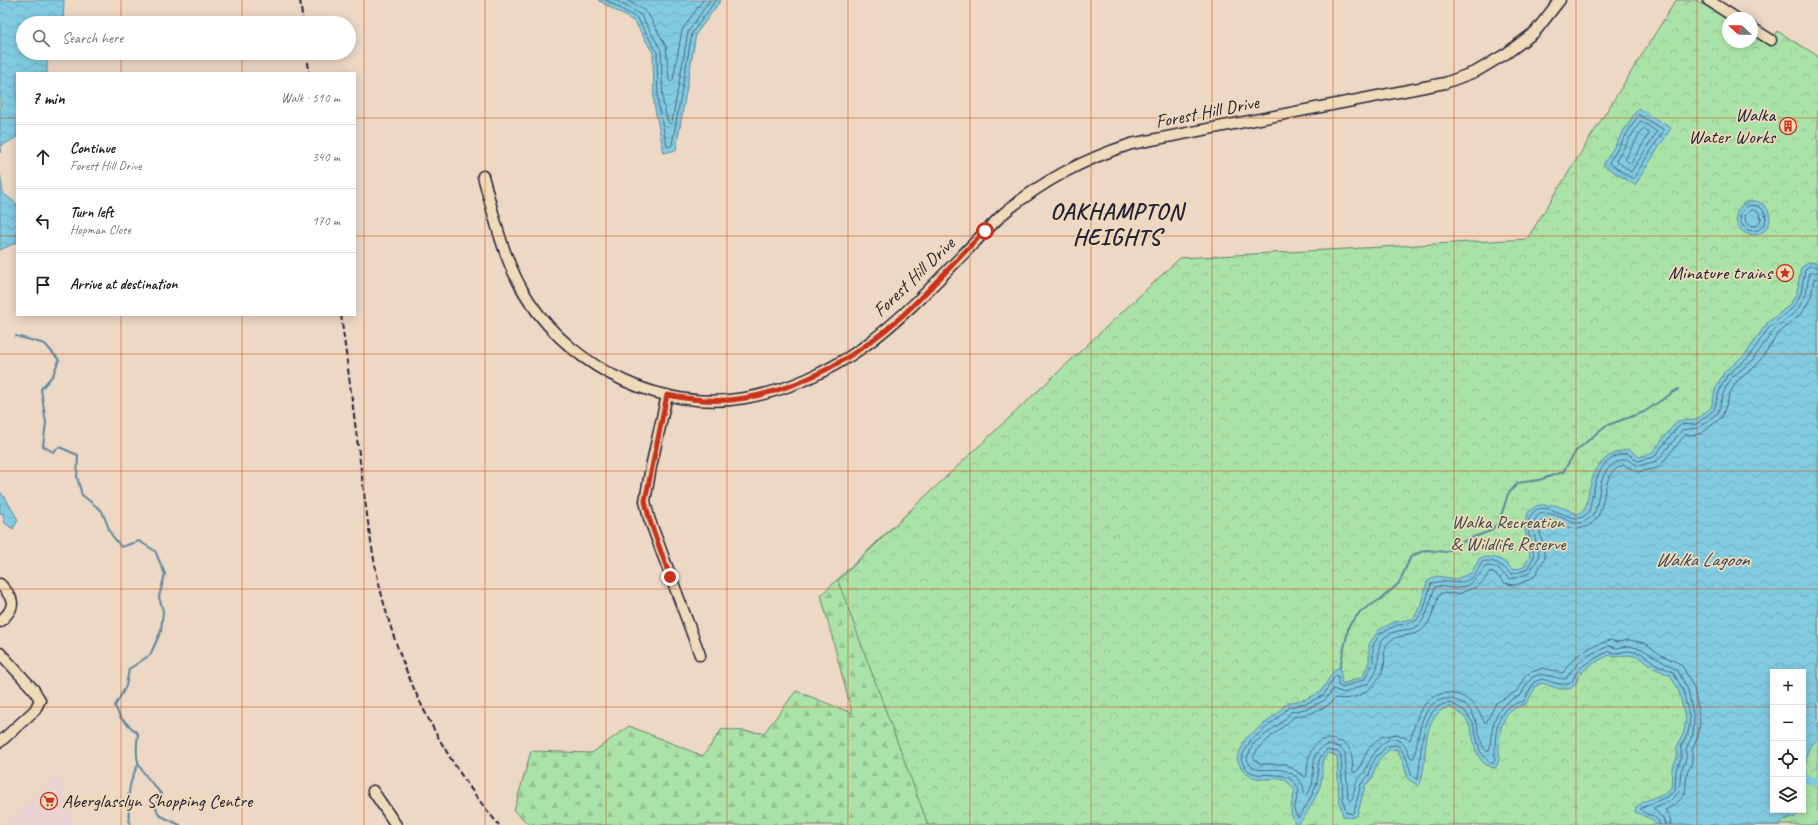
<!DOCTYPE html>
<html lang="en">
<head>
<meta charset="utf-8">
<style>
  :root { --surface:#fff; --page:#f2f2f2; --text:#222; --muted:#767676; --line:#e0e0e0 }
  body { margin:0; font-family:Caveat,sans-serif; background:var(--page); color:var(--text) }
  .controls { position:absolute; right:12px; bottom:12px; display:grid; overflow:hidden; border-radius:0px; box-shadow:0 2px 10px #0003 }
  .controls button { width:36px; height:36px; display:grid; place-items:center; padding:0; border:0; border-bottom:1px solid var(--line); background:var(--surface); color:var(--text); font:20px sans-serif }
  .compass { position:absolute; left:1722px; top:12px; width:36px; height:36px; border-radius:50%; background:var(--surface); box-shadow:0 2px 10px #0003; rotate:292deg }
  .stop { position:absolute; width:12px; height:12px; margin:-9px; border:3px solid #c8321e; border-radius:50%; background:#fff }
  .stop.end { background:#c8321e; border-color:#fff; box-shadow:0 1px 4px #0008 }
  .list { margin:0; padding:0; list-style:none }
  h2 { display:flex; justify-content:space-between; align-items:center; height:52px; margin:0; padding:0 16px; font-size:17px }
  h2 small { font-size:13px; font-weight:400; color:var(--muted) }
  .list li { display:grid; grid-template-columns:26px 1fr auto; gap:12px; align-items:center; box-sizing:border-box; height:64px; padding:0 16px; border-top:1px solid var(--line) }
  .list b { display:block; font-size:15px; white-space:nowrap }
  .list p { margin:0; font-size:13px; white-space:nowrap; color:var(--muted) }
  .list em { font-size:13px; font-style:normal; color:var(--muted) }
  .icon { flex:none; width:22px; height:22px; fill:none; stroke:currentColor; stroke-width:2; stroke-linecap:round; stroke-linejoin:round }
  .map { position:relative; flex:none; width:1818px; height:825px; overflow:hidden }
  .search { position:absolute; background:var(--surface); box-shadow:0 2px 10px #0003; left:16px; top:16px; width:340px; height:44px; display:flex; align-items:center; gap:10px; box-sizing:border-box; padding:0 14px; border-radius:22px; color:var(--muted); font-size:15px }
  .panel { position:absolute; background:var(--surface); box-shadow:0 2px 10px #0003; left:16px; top:72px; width:340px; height:244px; border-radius:0px }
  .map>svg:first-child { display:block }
  .built { fill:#ebd2d3 }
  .forest { fill:url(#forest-firs); stroke:#668271 }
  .park { fill:url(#park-crowns); stroke:#668271; fill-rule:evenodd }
  .water { fill:url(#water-waves); stroke:#5c889f }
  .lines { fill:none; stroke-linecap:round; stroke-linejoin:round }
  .shore { stroke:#48667e; stroke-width:1 }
  .stream { stroke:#5c889f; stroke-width:2 }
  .canal { stroke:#82cce2; stroke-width:8 }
  .minor-casing { stroke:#22223b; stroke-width:13 }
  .minor { stroke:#efdbb9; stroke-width:10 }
  .rail { stroke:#22223b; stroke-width:2; stroke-dasharray:6 3; stroke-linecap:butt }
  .route { stroke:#c8321e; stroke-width:5 }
  .grid { fill:none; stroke:#ca5113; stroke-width:1; stroke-opacity:0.55 }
  .labels { text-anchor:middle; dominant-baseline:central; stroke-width:3.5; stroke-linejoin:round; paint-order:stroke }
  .street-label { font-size:19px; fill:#22223b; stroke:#efdbb9 }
  .poi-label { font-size:19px; fill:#22223b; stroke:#efdbb9; text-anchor:end }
  .park-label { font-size:19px; fill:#3d4951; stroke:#efdbb9 }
  .water-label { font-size:20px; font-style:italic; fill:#35445c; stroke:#efdbb9 }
  .district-label { font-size:23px; font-weight:bold; letter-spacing:1px; fill:#22223b; stroke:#efdbb9 }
</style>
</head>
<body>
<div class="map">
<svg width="1818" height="825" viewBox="0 0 1818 825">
  <defs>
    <pattern id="forest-firs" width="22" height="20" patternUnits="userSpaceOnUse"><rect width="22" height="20" fill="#aae3a7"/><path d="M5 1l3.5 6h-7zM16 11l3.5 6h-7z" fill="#92c291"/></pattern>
    <pattern id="park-crowns" width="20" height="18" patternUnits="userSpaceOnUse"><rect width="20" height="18" fill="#aae3a7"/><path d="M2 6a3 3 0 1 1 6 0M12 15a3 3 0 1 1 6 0" fill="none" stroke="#92c291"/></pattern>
    <pattern id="water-waves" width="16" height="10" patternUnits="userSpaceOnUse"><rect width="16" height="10" fill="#82cce2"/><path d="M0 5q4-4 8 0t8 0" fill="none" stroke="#70afc3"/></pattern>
  </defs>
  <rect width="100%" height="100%" fill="#edd7c5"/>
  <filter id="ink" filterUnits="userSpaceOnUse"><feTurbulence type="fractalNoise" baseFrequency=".025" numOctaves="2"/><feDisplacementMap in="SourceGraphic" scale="8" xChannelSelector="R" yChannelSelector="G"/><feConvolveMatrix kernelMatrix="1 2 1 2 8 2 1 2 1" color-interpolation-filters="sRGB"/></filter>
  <g filter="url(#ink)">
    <polygon class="built" points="59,776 73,825 3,825"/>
    <polygon class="forest" points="916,505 1278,825 530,825 514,811 531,751 592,753 629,726 703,756 722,729 764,733 796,691 852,713 821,595"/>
    <path class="park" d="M1676,0h20l32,19v23h24v-8l17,10 8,-13 41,25v769h-890l-90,-244 78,-76 264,-247 347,-19zM1773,672h30v138h-30z"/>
    <g class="water">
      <polygon points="0,0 64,0 63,23 23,23 23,53 52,53 47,63 47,73 17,73 17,137 1,146 0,153"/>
      <polygon points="598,0 721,0 696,34 676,150 664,153 654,104 653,53 635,22"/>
      <polygon points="1638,108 1671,128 1635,185 1603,165"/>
      <polygon points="0,173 3,193 17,204 17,242 0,250"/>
      <circle cx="1753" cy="218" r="17"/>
      <path d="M1808,262l10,1v477c-20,13 -7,27 -15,44v-112h-30v138h27l-5,7 -13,5 -1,3h-124l-6,-6 -16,-7 1,-5c11,-9 25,-10 35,-19l1,-19 5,-11v-11l7,-15 2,-12 -7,-28 -8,-16 -17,-8 -15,-11 -11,-2 -14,2 -4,-2c-11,5 -21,10 -30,19 -3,3 -2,7 -5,11 -8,9 -24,1 -33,-2l-6,3 -10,18c-24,6 -27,24 -27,47 0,8 1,11 -4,17 -23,-5 -19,-27 -26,-44 -4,-8 -11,-12 -19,-17 -33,7 -20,57 -31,79l-11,-7 -5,-17 -6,-13 -8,1 -9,8 -5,10 -2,9 -8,9 -8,30 -6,2 -8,-2 -4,-16 -2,-44 -9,-3c-10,13 -4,15 -7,29 -2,10 -16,37 -24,43 -10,-11 -5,-22 -2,-35 -4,-5 -9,-11 -15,-12 -4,0 -8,1 -12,1 -17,0 -26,-4 -31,-21l9,-20 31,-24 10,-11 19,-4 15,-7 13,-22 6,-3 2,17 21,-7 6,-15v-18l10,-14 15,-8 19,-3 7,-12 7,-25 9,-6 20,3 15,-6 9,-15c16,-3 22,1 33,12l11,-3 6,-11 -6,-32 5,-13 9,-6h17l23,9 7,-4c7,-32 8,-54 44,-61l10,8 12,-3 26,-33 18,-1 16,-12 5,-21 9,-16 20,-16 22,-32 23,-18 7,-13 4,-24z"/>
      <polygon points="0,492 6,499 18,520 13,529 5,523 3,514 0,513"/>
    </g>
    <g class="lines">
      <g class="shore">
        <polyline points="606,0 638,19 657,52 658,104 667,146 669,147 672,145 692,33 716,0"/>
        <polyline points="615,0 641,15 661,50 663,103 668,122 670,124 672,122 688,32 710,0"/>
        <polyline points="627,0 647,12 666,46 669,80 671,82 673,80 682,30 703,0"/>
        <polygon points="1639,115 1664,130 1633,179 1609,163"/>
        <polygon points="1641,121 1657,132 1631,172 1616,161"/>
        <polygon points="1645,129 1649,134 1631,163 1629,163 1625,159 1642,130"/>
        <circle cx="1753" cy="218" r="13"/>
        <circle cx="1753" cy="218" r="8"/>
        <path d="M1660,825c-2,-11 -15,-9 -20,-16l28,-13 7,-6 1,-20 5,-11v-12l7,-14 2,-13 -7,-30 -10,-18 -17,-8 -15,-11 -13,-2 -13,2 -6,-2 -25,14 -8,8 -4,9 -5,2h-9l-16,-5 -8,3 -10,19c-7,2 -15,4 -20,10 -10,13 -9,35 -9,50l-2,2h-3l-10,-12 -7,-28 -8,-12 -14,-8c-33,1 -29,53 -33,76h-2l-4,-3 -5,-16 -7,-13 -4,-2 -9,1 -10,10 -6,10 -2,9 -8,9 -7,28 -2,2 -6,-2 -3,-13 -2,-43 -3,-4 -11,-2c-13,11 -7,18 -10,32 -2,8 -13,30 -19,36l-4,-8 5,-21c-15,-29 -50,1 -58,-31l9,-17 29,-24 10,-10 18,-4 16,-7 12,-20h3v9l4,3 23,-9 8,-16v-18l8,-12 14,-7 21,-5 8,-12 7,-25c13,-7 29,5 43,-8 3,-4 6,-10 8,-14 14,-4 20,5 30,12l14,-4 8,-13c-1,-9 -7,-26 -6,-34 7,-31 37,-3 51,-5 3,0 8,-4 10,-6 6,-27 6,-53 38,-59l11,8 16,-4 25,-32 17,-1 18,-14 6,-21 8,-15 20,-16 22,-32 24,-19 7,-14 4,-23 4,-4 9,1"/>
        <path d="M1665,825l-2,-7 -10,-10 18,-8 8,-8 2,-21 5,-12v-10l7,-15 1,-15 -6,-29 -10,-19 -36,-22 -13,-3 -13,2 -7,-2 -16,7 -11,7 -10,10 -6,9c-12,0 -26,-10 -36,1 -4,4 -6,11 -10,16 -21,7 -26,20 -29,41 -1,5 0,11 -3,15 -12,-6 -5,-37 -26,-49 -7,-3 -10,-5 -18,-4 -25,5 -25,39 -30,59h-3c-3,-5 -5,-13 -10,-16 -17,-12 -31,17 -36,29 -2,5 -7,7 -9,12 -2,6 -2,13 -5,18l-3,-2 -3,-46 -5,-6 -14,-2c-22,11 -5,37 -20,50l-2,-2c1,-11 -11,-21 -22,-23 -12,-3 -31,6 -35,-12l6,-14 30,-23 8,-9 18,-4 16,-8 8,-11 11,4 25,-10c4,-5 8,-13 9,-20 2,-10 -2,-18 7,-26 9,-9 27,-5 34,-12 10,-11 11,-25 16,-38 5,-2 10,0 15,1 17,2 27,-9 35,-21 12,-4 17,8 26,12l17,-5 11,-17c0,-12 -10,-28 -3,-39 8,-14 32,6 43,5 4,0 8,-3 11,-5 15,-11 0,-52 36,-59l12,7 19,-5 25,-31 16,-2 20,-15 6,-22 8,-14 19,-15 23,-32 24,-21 8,-15 3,-21 9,-1"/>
        <path d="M1671,825l-1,-7 -5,-8 11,-6 9,-10 2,-21 5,-11v-12l6,-14 2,-14 -6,-34 -11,-21 -4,-4 -18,-8 -16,-12 -16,-3 -12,2 -7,-2 -19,7 -13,8 -10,10 -5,8 -20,-5 -14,5 -5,5 -7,13 -21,12 -10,20 -2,-1c-9,-27 -43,-42 -62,-14 -6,9 -8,21 -12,32l-13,-6 -16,3 -13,12 -9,20 -4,4 -2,-1c-1,-7 0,-16 -3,-22 -2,-5 -7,-8 -12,-9 -25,-9 -31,15 -31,34l-2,2 -19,-13h-26l-7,-6 5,-10 36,-31 17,-4 16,-7 8,-8c23,4 42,-10 49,-32 2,-8 -2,-16 4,-23 9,-11 27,-4 36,-15 10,-10 10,-23 16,-35l18,1 18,-7 6,-4 8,-11 5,2 10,9 7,2 7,-1 15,-7 11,-19 -6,-32 3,-6c14,-2 28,13 41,8 31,-9 11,-55 41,-63l14,7 20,-4 27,-33 16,-1 21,-17 8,-24 7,-12 19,-15 22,-32 25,-22 8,-15 3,-18 4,-1"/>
      </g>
      <g class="stream">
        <path d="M16,336l29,8 14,16 -6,15 -12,14 5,34 -3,23 10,6 6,-5 19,8 -1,22 5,18 20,16 9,23 10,13 18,-6 16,10 10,23 -6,23 4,14 -2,20 -11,24 -21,14 -3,17 -11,20 5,11 18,17c-5,35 4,36 24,61l-7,10 4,10 21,10"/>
        <polyline points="1340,667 1349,625 1361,611 1381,599 1399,583 1411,556 1426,550 1446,552 1464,541 1490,531 1499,522 1508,494 1518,483 1539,480 1563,472 1576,451 1605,426 1644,412 1678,389"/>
        <path d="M130,825c-3,-21 -3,-41 8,-60"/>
      </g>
      <polyline class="canal" points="1805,779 1818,782"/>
      <g class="minor-casing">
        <g id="minor">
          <polyline points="1708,0 1736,18"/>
          <polyline points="1752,28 1771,40"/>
          <path d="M483,176c12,43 21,88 47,126 45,68 134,110 215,96 41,-7 83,-26 117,-50 53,-38 95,-90 142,-135 39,-32 78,-53 127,-69l314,-61 32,-12 30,-18 28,-21 25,-32"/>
          <polyline points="667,395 651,467 645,501 649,518 700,655"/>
          <path d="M0,584c16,17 16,22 0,38"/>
          <polyline points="0,653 34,690 40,700 35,710 0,742"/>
          <polyline points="373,791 396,825"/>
        </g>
      </g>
      <use href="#minor" class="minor"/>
      <g class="rail">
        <polyline points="300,0 303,23"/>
        <polyline points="307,53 309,73"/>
        <path d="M341,315c7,54 14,108 21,162 5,39 10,80 20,119 21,83 61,163 117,229"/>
      </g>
    </g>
  </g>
  <g class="lines" filter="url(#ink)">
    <path class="route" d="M670,577l-21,-59 -4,-17 22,-106c25,5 52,8 78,3 59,-10 114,-43 157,-82 29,-27 55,-57 83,-85"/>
  </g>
  <path class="grid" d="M121,0v23M242,0v23M364,0v825M485,0v825M606,0v825M727,0v825M848,0v825M970,0v825M1091,0v825M1212,0v825M1333,0v825M1454,0v825M1576,0v825M1697,0v825M121,53v20M242,53v20M0,118h17M355,118h1463M0,236h17M355,236h1463M121,315v510M242,315v510M0,354h1818M0,471h1818M0,589h1818M0,707h1773M1803,707h15"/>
  <defs>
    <g id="building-ring" transform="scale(0.9)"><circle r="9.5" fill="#efdbb9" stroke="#c8321e" stroke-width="1.5"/><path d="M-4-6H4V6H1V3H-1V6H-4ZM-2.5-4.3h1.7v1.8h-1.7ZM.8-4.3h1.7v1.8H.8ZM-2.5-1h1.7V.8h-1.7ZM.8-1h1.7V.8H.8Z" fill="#c8321e"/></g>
    <g id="sight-ring" transform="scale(0.9)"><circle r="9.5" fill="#efdbb9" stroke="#c8321e" stroke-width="1.5"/><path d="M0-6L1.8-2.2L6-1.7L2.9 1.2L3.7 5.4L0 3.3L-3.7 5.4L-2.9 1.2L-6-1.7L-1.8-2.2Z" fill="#c8321e"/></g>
    <g id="supermarket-ring" transform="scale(0.9)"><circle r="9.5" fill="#efdbb9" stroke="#c8321e" stroke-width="1.5"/><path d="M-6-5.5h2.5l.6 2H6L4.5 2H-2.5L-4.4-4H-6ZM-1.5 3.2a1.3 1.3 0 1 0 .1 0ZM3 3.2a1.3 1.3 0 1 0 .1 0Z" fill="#c8321e"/></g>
  </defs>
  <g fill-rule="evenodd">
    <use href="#building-ring" x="1788" y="126"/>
    <use href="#sight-ring" x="1785" y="273"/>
    <use href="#supermarket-ring" x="49" y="801"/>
  </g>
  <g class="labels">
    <g class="street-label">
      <text transform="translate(1207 112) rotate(-11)">Forest Hill Drive</text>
      <text transform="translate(914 277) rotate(-44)">Forest Hill Drive</text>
    </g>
    <g class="poi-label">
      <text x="1775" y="115">Walka<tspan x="1775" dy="22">Water Works</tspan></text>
      <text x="1772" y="273">Minature trains</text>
      <text x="62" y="801" text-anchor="start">Aberglasslyn Shopping Centre</text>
    </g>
    <g class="park-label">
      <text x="1508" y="522">Walka Recreation<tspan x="1508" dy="22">&amp; Wildlife Reserve</tspan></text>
    </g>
    <g class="water-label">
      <text x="1702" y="559">Walka Lagoon</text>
    </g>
    <g class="district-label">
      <text x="1117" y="211">OAKHAMPTON<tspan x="1117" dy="26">HEIGHTS</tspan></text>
    </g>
  </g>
</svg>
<div class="controls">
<button>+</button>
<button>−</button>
<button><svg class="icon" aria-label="locate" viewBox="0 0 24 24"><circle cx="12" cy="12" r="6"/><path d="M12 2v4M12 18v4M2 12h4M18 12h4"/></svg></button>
<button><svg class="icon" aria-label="layers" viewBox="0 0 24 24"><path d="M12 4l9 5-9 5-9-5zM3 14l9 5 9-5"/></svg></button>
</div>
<svg class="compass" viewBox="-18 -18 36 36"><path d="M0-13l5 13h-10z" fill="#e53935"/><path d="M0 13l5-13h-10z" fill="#767676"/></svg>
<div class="stop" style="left:985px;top:231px"></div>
<div class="stop end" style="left:670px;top:577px"></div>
<div class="search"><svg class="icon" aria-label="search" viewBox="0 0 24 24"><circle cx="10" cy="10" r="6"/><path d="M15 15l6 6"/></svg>Search here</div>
<section class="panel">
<h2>7 min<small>Walk · 510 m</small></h2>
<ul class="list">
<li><svg class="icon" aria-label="ahead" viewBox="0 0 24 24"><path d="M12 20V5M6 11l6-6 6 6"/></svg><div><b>Continue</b><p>Forest Hill Drive</p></div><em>340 m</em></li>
<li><svg class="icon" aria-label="left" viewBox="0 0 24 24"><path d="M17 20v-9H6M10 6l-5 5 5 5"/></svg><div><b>Turn left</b><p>Hopman Close</p></div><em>170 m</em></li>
<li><svg class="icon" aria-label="arrive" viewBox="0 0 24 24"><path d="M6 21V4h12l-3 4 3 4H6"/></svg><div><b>Arrive at destination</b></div></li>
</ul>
</section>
</div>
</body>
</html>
